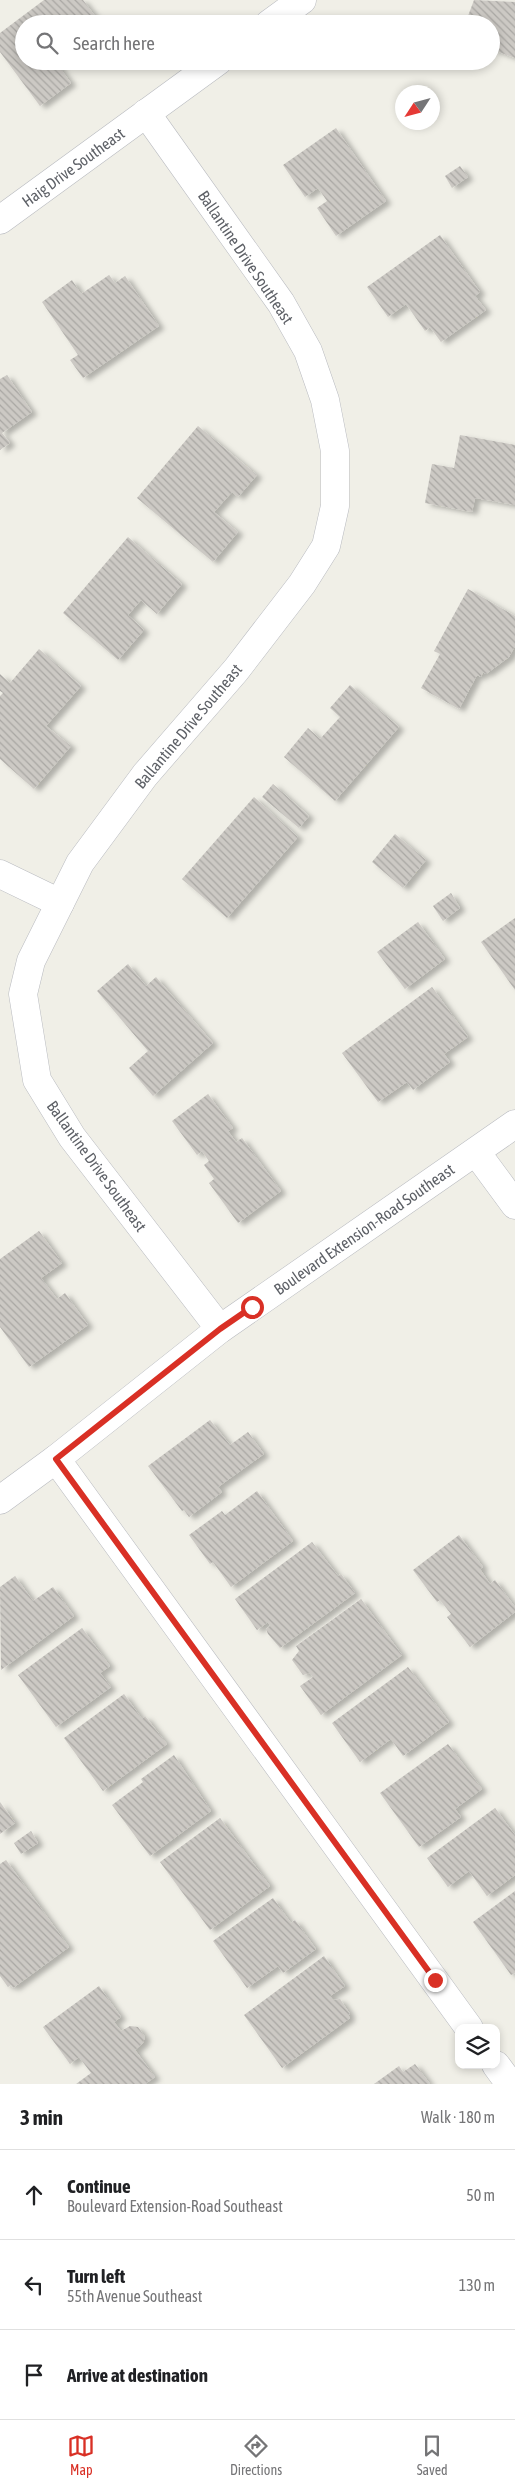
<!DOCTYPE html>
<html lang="en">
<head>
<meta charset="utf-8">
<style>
  :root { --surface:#fff; --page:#f2f2f2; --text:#202124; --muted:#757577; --line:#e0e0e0; --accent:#d93025 }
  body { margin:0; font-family:"Asap Condensed",sans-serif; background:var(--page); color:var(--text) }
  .controls { position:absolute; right:15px; bottom:15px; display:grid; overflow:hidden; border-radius:10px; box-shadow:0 2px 8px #0003 }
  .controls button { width:45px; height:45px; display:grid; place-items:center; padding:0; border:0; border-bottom:1px solid var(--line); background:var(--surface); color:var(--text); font:25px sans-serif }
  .compass { position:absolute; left:395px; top:85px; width:45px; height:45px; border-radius:50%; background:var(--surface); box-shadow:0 2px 8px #0003; rotate:234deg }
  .stop { position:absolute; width:15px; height:15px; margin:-11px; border:4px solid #d93025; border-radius:50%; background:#fff }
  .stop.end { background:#d93025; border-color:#fff; box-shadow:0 1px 5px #0008 }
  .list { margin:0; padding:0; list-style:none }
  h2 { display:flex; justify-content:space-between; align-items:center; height:65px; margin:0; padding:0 20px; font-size:21px }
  h2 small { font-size:16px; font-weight:400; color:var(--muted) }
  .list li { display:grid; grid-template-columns:32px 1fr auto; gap:15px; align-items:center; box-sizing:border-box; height:90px; padding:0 20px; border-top:1px solid var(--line) }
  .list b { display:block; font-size:19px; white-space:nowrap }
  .list p { margin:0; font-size:16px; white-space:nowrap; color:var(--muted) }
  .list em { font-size:16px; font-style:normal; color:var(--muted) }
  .icon { flex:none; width:28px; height:28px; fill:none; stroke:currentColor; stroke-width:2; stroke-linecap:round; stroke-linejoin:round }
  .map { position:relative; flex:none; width:515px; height:2084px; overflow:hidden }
  .search { position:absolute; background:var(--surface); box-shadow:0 2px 8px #0003; left:15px; right:15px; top:15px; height:55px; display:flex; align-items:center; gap:12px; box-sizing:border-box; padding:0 18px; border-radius:28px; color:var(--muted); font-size:19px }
  .sheet { height:335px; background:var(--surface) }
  nav { display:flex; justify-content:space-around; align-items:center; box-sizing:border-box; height:70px; border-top:1px solid var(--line); background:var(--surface); font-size:14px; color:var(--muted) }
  nav a { display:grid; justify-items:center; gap:2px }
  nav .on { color:var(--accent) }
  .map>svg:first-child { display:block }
  .building { fill:url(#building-back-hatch); filter:url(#shadow) }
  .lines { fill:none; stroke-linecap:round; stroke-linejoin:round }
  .street-casing { stroke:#b9bbc0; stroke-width:29 }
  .street { stroke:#fff; stroke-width:28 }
  .route { stroke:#d93025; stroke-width:6 }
  .labels { text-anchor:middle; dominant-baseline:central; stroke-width:4; stroke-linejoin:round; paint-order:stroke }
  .street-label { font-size:16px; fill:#5e6167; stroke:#fff }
</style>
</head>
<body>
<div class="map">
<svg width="515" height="2084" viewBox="0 0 515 2084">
  <defs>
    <pattern id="building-back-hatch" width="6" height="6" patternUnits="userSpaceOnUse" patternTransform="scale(1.25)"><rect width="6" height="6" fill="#ccc9c4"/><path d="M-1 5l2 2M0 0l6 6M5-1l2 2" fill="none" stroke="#a9a7a3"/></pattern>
    <filter id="shadow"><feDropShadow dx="5.5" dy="3" stdDeviation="2.5" flood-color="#0004"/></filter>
  </defs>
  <rect width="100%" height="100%" fill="#f0efe7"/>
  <g class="building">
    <polygon points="44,0 83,0 101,24 24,24 24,61 60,61 57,64 71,83 40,106 0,52 0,33"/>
    <polygon points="474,0 515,2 515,58 491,49 491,24 465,24"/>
    <polygon points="336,128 386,201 336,236 317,208 327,201 318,188 305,197 283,165"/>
    <polygon points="460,166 468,177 452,188 445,176"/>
    <polygon points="440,235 480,292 475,296 486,310 441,342 430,327 425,331 406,304 388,317 367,287"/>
    <polygon points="109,275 115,283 125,276 159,326 83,378 70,360 78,355 42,302 72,280 81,294"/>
    <polygon points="7,375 32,412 2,433 10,443 0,450 0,379"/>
    <polygon points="198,426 257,475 238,497 232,492 214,512 238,532 213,562 137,498"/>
    <polygon points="460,435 515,445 515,505 475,498 472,512 425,503 432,464 454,468"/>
    <polygon points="128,537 182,584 157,614 141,600 128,615 144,630 118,660 63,613"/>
    <polygon points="468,589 515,616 515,646 509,657 486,674 483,672 481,677 477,675 459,709 421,688 440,654 434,651"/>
    <polygon points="39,649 81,686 46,726 71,746 34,789 0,759 0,696 3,693 0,691 0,674 10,683"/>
    <polygon points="350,685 399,727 335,801 284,757 308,728 320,739 340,717 330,708"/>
    <polygon points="273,784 309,816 299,828 262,797"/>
    <polygon points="254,797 298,837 227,918 182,879"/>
    <polygon points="395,834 426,860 403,888 372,862"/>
    <polygon points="451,893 460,908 443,921 433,906"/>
    <polygon points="515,918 515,990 481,942"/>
    <polygon points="418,922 445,959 405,989 377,952"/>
    <polygon points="128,964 146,986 156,977 213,1043 153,1096 129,1068 148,1051 97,991"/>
    <polygon points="432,987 468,1037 444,1054 450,1062 413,1090 407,1082 378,1102 342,1053"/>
    <polygon points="208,1094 233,1128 228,1131 236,1142 242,1138 281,1191 238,1223 209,1183 214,1179 204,1165 209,1161 202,1151 197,1155 172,1121"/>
    <polygon points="39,1231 62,1263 41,1278 57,1299 65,1293 88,1325 29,1367 0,1327 0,1259"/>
    <polygon points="210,1420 230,1445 248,1432 264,1454 218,1487 222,1492 189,1517 184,1510 182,1511 148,1466"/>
    <polygon points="257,1491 293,1541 231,1587 213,1562 210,1564 189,1535 222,1511 225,1515"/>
    <polygon points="459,1535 483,1567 480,1569 490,1584 495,1580 515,1607 515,1612 470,1647 447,1617 451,1614 440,1600 437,1602 413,1570"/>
    <polygon points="312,1542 338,1576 341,1574 355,1593 280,1648 268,1634 266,1629 270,1626 268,1622 257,1630 235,1599"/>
    <polygon points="15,1576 33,1601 53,1587 74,1616 1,1670 0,1587"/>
    <polygon points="361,1599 402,1655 321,1715 300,1686 313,1677 310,1673 303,1675 292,1660 299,1651 296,1646"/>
    <polygon points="82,1628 110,1666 100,1673 111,1687 56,1727 18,1675"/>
    <polygon points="408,1667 449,1722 403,1756 391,1739 360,1762 332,1723"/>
    <polygon points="124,1694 142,1719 145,1716 167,1744 103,1791 64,1738"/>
    <polygon points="448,1744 482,1789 455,1809 461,1817 419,1847 380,1793"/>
    <polygon points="174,1755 211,1811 150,1856 112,1805 143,1782 141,1779"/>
    <polygon points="0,1802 15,1823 0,1834"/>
    <polygon points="495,1808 515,1835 515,1875 487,1896 469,1871 448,1887 427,1858"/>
    <polygon points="220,1818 270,1886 210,1930 160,1862"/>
    <polygon points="31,1831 38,1843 21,1854 14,1843"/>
    <polygon points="6,1860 69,1947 13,1988 11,1985 8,1987 0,1976 0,1864"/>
    <polygon points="515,1891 515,1973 511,1975 473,1922"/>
    <polygon points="273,1898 291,1923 295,1920 316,1949 283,1973 278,1966 247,1988 213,1941"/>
    <polygon points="324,1956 345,1986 330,1996 333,2000 340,1999 350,2014 348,2015 350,2018 282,2068 244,2015"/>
    <polygon points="99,1986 121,2017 114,2022 121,2031 130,2026 138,2027 145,2037 143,2043 135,2050 155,2077 145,2084 76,2084 91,2073 79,2057 70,2064 43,2027"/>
    <polygon points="415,2064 430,2084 374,2084 399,2066 403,2072"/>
  </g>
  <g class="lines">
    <g class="street-casing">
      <g id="street">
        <polyline points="269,24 302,0"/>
        <polyline points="146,113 281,303 308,351 325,400 335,451 335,506 326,546 302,584 236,670 145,775 80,863 31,961 23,994 37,1080 72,1137 220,1329"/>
        <polyline points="0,220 218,61"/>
        <polyline points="0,874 60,903"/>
        <polyline points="476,1152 515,1205"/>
        <polyline points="56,1459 469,2028"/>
        <polyline points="0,1500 56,1459 220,1329 515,1124"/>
        <polyline points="496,2065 510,2084"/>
      </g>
    </g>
    <use href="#street" class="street"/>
  </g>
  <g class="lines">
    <polyline class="route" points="252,1307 220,1329 56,1459 435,1980"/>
  </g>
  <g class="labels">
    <g class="street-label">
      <text transform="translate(73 167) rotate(-36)">Haig Drive Southeast</text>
      <text transform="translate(246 257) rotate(56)">Ballantine Drive Southeast</text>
      <text transform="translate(188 726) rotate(-50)">Ballantine Drive Southeast</text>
      <text transform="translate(97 1166) rotate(54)">Ballantine Drive Southeast</text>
      <text transform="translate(364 1229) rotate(-35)">Boulevard Extension-Road Southeast</text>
    </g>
  </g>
</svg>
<div class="controls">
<button><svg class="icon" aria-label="layers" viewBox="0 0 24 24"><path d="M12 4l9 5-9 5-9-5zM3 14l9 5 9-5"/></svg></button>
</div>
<svg class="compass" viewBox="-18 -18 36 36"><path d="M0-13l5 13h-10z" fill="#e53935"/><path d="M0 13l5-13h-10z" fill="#757577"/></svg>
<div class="stop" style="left:252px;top:1307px"></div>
<div class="stop end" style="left:435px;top:1980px"></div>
<div class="search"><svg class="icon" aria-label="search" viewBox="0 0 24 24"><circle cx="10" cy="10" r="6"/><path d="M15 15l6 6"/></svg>Search here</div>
</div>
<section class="sheet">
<h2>3 min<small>Walk · 180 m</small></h2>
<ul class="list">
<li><svg class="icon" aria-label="ahead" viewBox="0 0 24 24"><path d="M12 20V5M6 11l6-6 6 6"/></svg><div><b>Continue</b><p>Boulevard Extension-Road Southeast</p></div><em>50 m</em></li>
<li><svg class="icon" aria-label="left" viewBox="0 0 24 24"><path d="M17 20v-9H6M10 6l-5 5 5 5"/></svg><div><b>Turn left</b><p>55th Avenue Southeast</p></div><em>130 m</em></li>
<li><svg class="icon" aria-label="arrive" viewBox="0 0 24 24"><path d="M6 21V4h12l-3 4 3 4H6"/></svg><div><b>Arrive at destination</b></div></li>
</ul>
</section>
<nav>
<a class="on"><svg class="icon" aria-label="map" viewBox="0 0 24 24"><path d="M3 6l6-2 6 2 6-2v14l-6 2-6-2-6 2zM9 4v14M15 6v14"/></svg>Map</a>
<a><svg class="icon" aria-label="directions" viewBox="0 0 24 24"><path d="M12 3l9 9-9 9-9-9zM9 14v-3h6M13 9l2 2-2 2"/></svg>Directions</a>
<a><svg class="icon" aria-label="saved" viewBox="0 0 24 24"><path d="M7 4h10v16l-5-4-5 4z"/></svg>Saved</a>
</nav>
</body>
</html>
